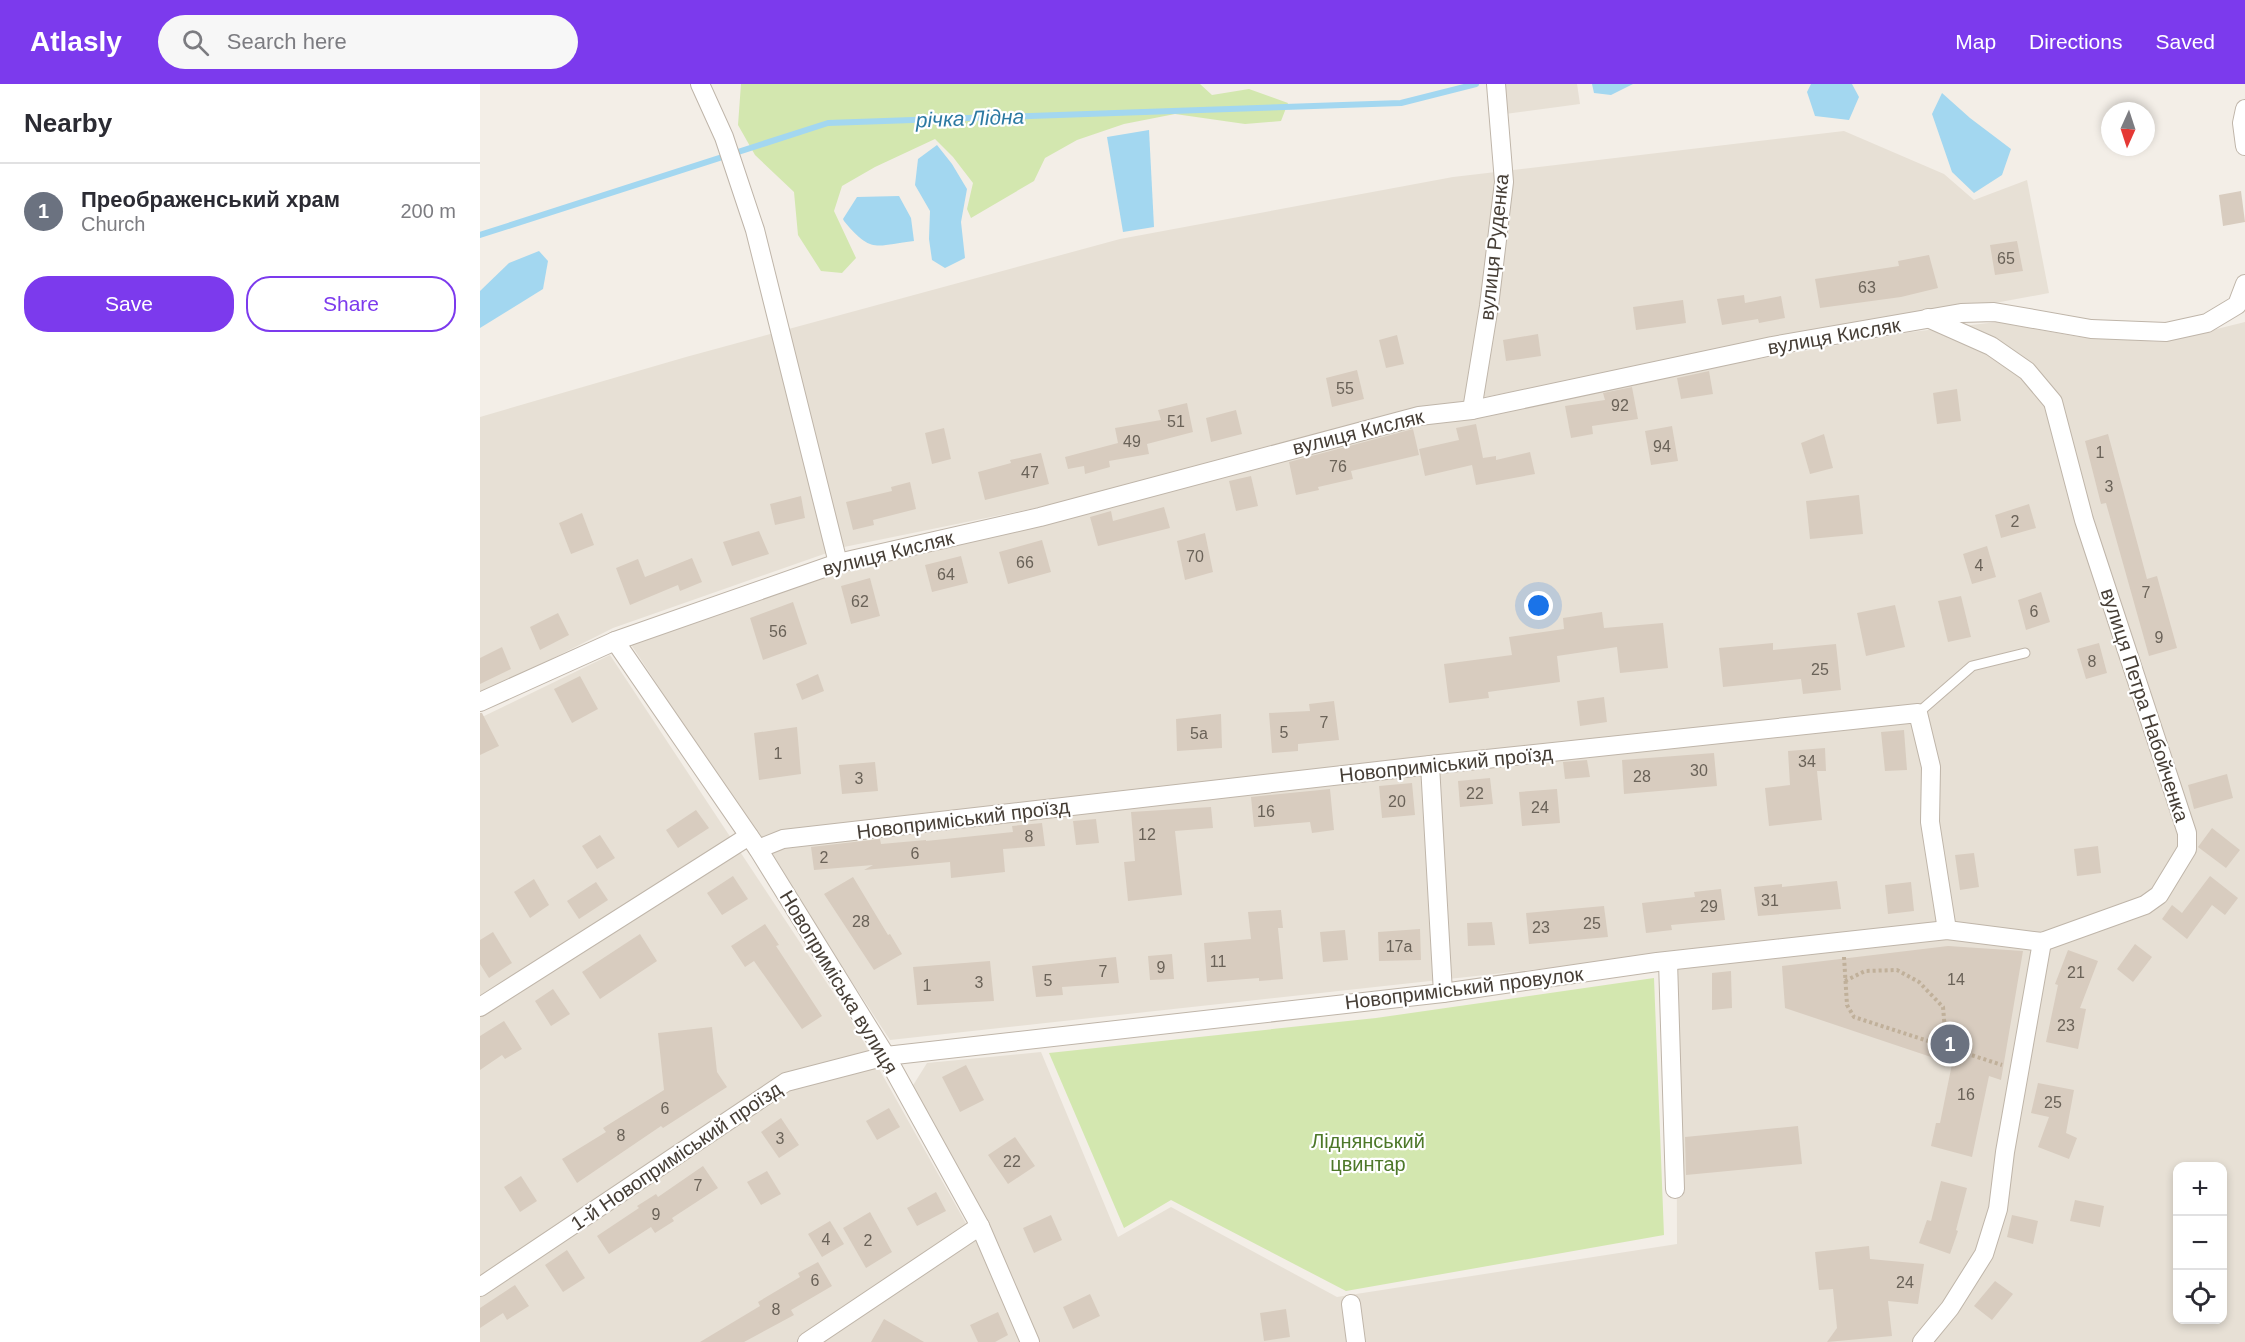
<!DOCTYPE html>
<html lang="en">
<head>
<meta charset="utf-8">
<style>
  :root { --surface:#fff; --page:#f7f7f7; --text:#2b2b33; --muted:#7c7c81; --line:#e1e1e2; --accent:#7c3aed }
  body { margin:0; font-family:Helvetica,sans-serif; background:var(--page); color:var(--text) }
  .controls { position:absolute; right:18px; bottom:18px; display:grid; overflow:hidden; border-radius:12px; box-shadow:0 3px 9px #0003 }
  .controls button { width:54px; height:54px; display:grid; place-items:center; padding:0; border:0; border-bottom:2px solid var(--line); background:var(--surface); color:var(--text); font:30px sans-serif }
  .compass { position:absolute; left:1621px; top:18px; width:54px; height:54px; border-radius:50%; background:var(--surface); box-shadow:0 3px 9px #0003; rotate:183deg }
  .you { position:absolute; left:1059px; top:522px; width:21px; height:21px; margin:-15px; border:4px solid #fff; border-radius:50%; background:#1a73e8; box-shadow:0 0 0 9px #1a73e833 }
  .badge { display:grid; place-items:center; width:39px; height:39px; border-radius:50%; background:var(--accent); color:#fff; font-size:20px; font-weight:700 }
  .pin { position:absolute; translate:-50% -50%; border:3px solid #fff; box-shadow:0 2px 6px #0006 }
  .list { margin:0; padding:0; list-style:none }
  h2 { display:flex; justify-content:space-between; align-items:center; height:78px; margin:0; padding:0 24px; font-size:26px }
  h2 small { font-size:20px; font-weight:400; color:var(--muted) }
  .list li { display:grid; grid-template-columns:39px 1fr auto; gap:18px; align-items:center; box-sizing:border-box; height:96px; padding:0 24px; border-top:2px solid var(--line) }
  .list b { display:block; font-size:22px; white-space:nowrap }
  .list p { margin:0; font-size:20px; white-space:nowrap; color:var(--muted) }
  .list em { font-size:20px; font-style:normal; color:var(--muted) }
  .actions { display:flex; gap:12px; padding:18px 24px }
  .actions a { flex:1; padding:14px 0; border:2px solid var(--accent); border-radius:24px; text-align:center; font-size:21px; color:var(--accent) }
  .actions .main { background:var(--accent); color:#fff }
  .icon { flex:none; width:33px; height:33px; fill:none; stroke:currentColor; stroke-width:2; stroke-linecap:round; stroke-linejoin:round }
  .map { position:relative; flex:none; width:1765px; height:1258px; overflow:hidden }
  header { display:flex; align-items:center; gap:36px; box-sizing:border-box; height:84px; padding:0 30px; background:var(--accent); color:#fff }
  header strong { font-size:28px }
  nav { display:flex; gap:33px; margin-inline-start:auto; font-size:21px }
  .search { width:420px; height:54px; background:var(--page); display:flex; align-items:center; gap:15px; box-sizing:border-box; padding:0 21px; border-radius:33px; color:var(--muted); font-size:22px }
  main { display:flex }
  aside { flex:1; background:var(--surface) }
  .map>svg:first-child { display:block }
  .residential { fill:#e7e0d5; fill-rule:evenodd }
  .green { fill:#d3e7af }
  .water { fill:#a3d7f0 }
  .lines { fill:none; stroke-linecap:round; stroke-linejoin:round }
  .stream { stroke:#a3d7f0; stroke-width:6 }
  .building { fill:#d8ccbf }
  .service-casing { stroke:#bfb5a9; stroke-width:11 }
  .minor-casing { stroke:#bfb5a9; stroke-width:20 }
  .path { stroke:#c0b09a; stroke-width:4; stroke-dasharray:3 3; stroke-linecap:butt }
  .service { stroke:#fff; stroke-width:9 }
  .minor { stroke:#fff; stroke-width:18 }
  .labels { text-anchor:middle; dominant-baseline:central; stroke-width:4.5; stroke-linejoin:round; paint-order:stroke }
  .number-label { font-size:16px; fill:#6a6258 }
  .street-label { font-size:20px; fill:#463e36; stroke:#fff }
  .park-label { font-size:20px; fill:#4d7829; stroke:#fff }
  .water-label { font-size:21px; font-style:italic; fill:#2c79a2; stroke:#fff }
</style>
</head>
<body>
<header>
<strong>Atlasly</strong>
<div class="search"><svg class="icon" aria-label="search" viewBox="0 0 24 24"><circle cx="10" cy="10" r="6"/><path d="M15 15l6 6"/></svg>Search here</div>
<nav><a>Map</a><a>Directions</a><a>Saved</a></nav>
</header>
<main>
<aside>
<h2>Nearby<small></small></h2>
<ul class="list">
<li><span class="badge" style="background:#6b7280">1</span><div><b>Преображенський храм</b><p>Church</p></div><em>200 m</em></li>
</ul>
<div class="actions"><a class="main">Save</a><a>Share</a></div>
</aside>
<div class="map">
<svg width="1765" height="1258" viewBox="0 0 1765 1258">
  <rect width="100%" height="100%" fill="#f3eee7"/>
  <g class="residential">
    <polygon points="1021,0 1097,0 1100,20 1025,30"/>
    <polygon points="1364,47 1464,90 1494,116 1547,96 1569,209 934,326 585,418 364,463 133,544 0,611 0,333 206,273 640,155 973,93"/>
    <path d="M1517,238l82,15 85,5 81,-20v1020h-1209l-124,-255 15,-24 114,-11 77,185 53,-30 166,90 340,-53 -1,-290 -786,86 -260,-397 200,-71 582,-151 499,-89zM1698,1082h44v154h-44z"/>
    <polygon points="130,571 372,937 497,1159 541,1258 0,1258 0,634"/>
  </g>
  <g class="green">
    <polygon points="261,0 720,0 732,11 769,5 808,19 801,37 765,40 695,30 644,40 597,56 565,74 554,97 491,134 487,125 493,99 473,73 455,55 395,83 362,102 354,127 376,174 362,189 341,187 318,151 314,108 275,71 258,41"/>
    <polygon points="1174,894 1184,1151 866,1207 691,1116 644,1144 569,969 896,934"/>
  </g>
  <g class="water">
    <polygon points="1112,0 1153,0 1131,11 1114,9"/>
    <polygon points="1331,0 1372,0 1379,13 1369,36 1335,32 1327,8"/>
    <polygon points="1462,9 1490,34 1531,65 1522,91 1494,109 1472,88 1452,30"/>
    <polygon points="669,46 674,143 643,148 627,53"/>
    <polygon points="457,61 472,80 487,105 481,138 485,174 465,184 452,176 449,155 450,127 435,101 438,75"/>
    <path d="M419,112l12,22 3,23c-38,4 -42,14 -70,-20l-1,-2 14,-22z"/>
    <polygon points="59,167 68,177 63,205 0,244 0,207 29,179"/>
  </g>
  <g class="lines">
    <polyline class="stream" points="0,151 348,39 921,19 996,0"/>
  </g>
  <g class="building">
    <polygon points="1761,107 1765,138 1743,142 1739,111"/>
    <polygon points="1537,157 1543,187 1515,191 1510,161"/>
    <polygon points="1449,171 1458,204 1421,213 1340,224 1335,195 1419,182 1418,177"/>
    <polygon points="1264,211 1265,219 1301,212 1305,234 1279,239 1278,235 1242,241 1237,215"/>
    <polygon points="1203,216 1206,239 1156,246 1153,223"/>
    <polygon points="1058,250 1061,272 1026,277 1023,256"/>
    <polygon points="917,251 924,280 906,284 899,256"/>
    <polygon points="877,286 884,315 852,323 846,294"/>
    <polygon points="1229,287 1233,310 1201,315 1197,294"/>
    <polygon points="1152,303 1158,335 1112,342 1113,350 1091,354 1085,322 1125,316 1123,309"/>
    <polygon points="1477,305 1481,337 1457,340 1453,309"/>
    <polygon points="707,319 713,348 667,360 669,370 629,377 630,383 605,390 604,382 588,385 585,373 638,359 635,344 681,336 678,326"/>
    <polygon points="756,326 762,350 731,358 726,334"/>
    <polygon points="996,340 1003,374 1016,372 1016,376 1050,368 1055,390 996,401 992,381 945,392 939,365 979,356 976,344"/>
    <polygon points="1192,342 1198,377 1171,381 1165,347"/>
    <polygon points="464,344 471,375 452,380 445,349"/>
    <polygon points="933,345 939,371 871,387 873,395 838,403 839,406 816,411 809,378"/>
    <polygon points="1344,350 1353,384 1330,390 1321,359"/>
    <polygon points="1628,350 1667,495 1677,492 1697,564 1669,572 1626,419 1621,420 1605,357"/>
    <polygon points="561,369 569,400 505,416 498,388 531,379 530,376"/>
    <polygon points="771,392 778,422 756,427 749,397"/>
    <polygon points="430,398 436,425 393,436 394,441 373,446 366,418 412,407 411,403"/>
    <polygon points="1379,411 1383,450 1330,455 1326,417"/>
    <polygon points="321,412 325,434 295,441 290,420"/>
    <polygon points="1549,420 1556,444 1521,454 1515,431"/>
    <polygon points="684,423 690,444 618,462 610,433 631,427 633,437"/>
    <polygon points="102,429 114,461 91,470 79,439"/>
    <polygon points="279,447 289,470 252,482 243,458"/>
    <polygon points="725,449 733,488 705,496 697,457"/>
    <polygon points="562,456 571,488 528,500 519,468"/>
    <polygon points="1507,462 1516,493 1492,500 1483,470"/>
    <polygon points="481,472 488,499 452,508 445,481"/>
    <polygon points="212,474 222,498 200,507 198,501 150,521 136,484 158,475 165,493"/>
    <polygon points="390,494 400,532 371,540 361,502"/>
    <polygon points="1561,508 1570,538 1546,546 1538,516"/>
    <polygon points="1481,512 1491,553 1468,558 1458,517"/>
    <polygon points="313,518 327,560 283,576 270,534"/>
    <polygon points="1415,521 1425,563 1386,572 1377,529"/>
    <polygon points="1122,528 1124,544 1183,539 1188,584 1140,589 1137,563 1077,572 1080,598 1008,608 1009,614 969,619 964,580 1032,571 1029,553 1084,545 1083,534"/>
    <polygon points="78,529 89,551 60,566 50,543"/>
    <polygon points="1293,559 1293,566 1356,560 1361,606 1323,610 1321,595 1243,603 1239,564"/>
    <polygon points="1619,559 1627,589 1606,595 1597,565"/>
    <polygon points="22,563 31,585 0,600 0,574"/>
    <polygon points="338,590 344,607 322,616 316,600"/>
    <polygon points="100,592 118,625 92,639 74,605"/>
    <polygon points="1124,613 1127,638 1100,642 1097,617"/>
    <polygon points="854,617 859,656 818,660 818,667 792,669 789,629 830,627 829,620"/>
    <polygon points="0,629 2,629 19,662 0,671"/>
    <polygon points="741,630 742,664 697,667 696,635"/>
    <polygon points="317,643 321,690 279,696 274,649"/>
    <polygon points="1424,646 1427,686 1405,687 1401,648"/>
    <polygon points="1345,664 1346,687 1337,687 1342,736 1289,742 1285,704 1310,701 1308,667"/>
    <polygon points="1234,669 1237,702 1144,710 1142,676"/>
    <polygon points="1107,676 1110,693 1085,695 1083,678"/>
    <polygon points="395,678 398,707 362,710 359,681"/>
    <polygon points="1747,690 1753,714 1714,725 1708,701"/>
    <polygon points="1010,694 1013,720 980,723 978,697"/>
    <polygon points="932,699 935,731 902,734 899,702"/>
    <polygon points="850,705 854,746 832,749 830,738 774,743 771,713"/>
    <polygon points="1077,705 1080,739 1042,742 1039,708"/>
    <polygon points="731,723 733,744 695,747 702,811 648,817 644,778 655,777 651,728"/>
    <polygon points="216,726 229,744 198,764 186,746"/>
    <polygon points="616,735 619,759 596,761 593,737"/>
    <polygon points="562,739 565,762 523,765 525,788 471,794 470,778 384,786 393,781 334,786 331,763 400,755 401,760 446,756 446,757 533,748 532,742"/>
    <polygon points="1732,744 1760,766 1746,784 1718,763"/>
    <polygon points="120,751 135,774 117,785 102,762"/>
    <polygon points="1618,762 1621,789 1597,792 1594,765"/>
    <polygon points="1494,769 1499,803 1480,806 1475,771"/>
    <polygon points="253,792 268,815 242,831 227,809"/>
    <polygon points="1730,792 1758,814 1745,831 1732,821 1707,855 1682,835 1692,821 1702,829"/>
    <polygon points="373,793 408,851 410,850 422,870 394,886 344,810"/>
    <polygon points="54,795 69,821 50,834 34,808"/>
    <polygon points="1357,797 1361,825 1278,832 1274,803 1302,800 1302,803"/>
    <polygon points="116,798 128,816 99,835 87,817"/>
    <polygon points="1431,798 1434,827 1408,830 1405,801"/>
    <polygon points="1241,805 1245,836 1191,841 1192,846 1166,849 1162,819 1215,813 1214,808"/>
    <polygon points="1124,822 1128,853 1049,860 1046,829"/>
    <polygon points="801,826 803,844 798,844 803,895 779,897 779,894 727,898 724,859 771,855 768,828"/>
    <polygon points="1012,838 1015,861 988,862 987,839"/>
    <polygon points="285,840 299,861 296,862 342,932 322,945 274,877 265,883 251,862"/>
    <polygon points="940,845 941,876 899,877 898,848"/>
    <polygon points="865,846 868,876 843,878 840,848"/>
    <polygon points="13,848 32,879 9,894 0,880 0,856"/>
    <polygon points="160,850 177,877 120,915 102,888"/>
    <polygon points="1655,860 1672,873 1653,898 1637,885"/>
    <polygon points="1468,862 1543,867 1521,996 1509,992 1492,1073 1451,1062 1456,1039 1460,1039 1472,980 1305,924 1302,882"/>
    <polygon points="1588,866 1618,877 1600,924 1606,925 1598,965 1566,958 1578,901 1575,900"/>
    <polygon points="692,870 694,895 670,896 668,872"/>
    <polygon points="636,873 639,899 582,903 583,911 556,913 552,882"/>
    <polygon points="510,877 514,917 437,921 433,883"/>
    <polygon points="1251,887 1252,924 1232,926 1232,889"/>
    <polygon points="73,905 90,930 71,942 55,917"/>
    <polygon points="24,937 42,965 25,975 22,971 0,986 0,952"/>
    <polygon points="232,943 237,988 247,1003 183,1044 181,1042 97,1099 82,1075 126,1048 123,1044 184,1006 178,949"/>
    <polygon points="486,981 504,1016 480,1028 462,993"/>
    <polygon points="1558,999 1594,1006 1586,1049 1597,1054 1589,1075 1558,1063 1569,1033 1551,1029"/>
    <polygon points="409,1024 420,1043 397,1056 386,1037"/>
    <polygon points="301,1034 319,1061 299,1074 281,1048"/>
    <polygon points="1318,1042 1322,1080 1206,1091 1205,1053"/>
    <polygon points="535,1053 555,1082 528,1100 508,1071"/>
    <polygon points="223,1082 238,1104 192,1134 194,1137 175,1149 171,1143 129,1170 117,1152 159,1124 157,1122 176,1110 178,1113"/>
    <polygon points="287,1087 301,1110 281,1121 267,1098"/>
    <polygon points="41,1092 57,1117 40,1128 24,1103"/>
    <polygon points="1461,1097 1487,1104 1476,1146 1478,1147 1470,1170 1439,1159 1447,1136 1451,1137"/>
    <polygon points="456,1108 466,1127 437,1142 427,1124"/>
    <polygon points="1595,1116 1624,1122 1620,1143 1590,1137"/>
    <polygon points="390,1128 412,1168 386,1184 363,1144"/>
    <polygon points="571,1131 582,1156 554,1169 543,1144"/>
    <polygon points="1532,1131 1558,1137 1553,1160 1527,1153"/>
    <polygon points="350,1137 364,1160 342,1173 328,1150"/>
    <polygon points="1389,1162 1390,1175 1444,1180 1438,1220 1408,1217 1412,1252 1347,1258 1357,1244 1353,1205 1339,1206 1335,1168"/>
    <polygon points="87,1166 105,1194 83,1208 65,1181"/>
    <polygon points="338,1178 352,1202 311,1226 314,1231 264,1258 220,1258 280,1222 278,1218 320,1193 318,1189"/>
    <polygon points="1515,1197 1533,1210 1512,1236 1494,1222"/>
    <polygon points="35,1201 49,1222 27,1236 23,1229 0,1244 0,1224"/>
    <polygon points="610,1210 620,1232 593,1245 583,1223"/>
    <polygon points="806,1225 810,1253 784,1257 780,1229"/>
    <polygon points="518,1228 528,1251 515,1258 498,1258 490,1241"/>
    <polygon points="404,1235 444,1258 391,1258"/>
  </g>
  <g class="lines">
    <g class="service-casing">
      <polyline id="service" points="1438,629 1492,582 1545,569"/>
    </g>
    <g class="minor-casing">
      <g id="minor">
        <polyline points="220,0 244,53 275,146 358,479"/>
        <polyline points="1765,25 1762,39 1765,62"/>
        <polyline points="992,326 1009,222 1024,98 1016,0"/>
        <polyline points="135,557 278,765 406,972 500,1142 550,1258"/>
        <polyline points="0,618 135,557 358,479 560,433 939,332 992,326 1292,262 1481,229 1514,228 1611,245 1686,248 1727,239 1757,221 1765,200"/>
        <polyline points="950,681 963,909"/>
        <polyline points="278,765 303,755 950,681 1438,629 1451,683 1450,738 1467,846"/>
        <polyline points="1188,877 1195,1105"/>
        <polyline points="0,923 269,752"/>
        <polyline points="0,1203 306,998 406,972 963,909 1177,878 1467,846 1562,858 1665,821 1679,811 1707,765 1707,749 1604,436 1573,318 1547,287 1511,262 1448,234"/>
        <polyline points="871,1220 876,1258"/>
        <polyline points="327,1258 500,1142"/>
        <polyline points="1442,1258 1470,1224 1504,1170 1518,1125 1525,1068 1562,858"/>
      </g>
    </g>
    <g class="path">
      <polyline points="1364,873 1367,921 1374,933 1522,981"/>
      <polyline points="1365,897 1385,887 1417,886 1439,898 1463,923 1465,946 1454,959"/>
    </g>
    <use href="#service" class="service"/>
    <use href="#minor" class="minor"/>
  </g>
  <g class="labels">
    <g class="number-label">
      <text x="1526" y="174">65</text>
      <text x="1387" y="203">63</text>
      <text x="865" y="304">55</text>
      <text x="1140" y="321">92</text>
      <text x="696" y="337">51</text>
      <text x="652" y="357">49</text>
      <text x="1182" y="362">94</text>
      <text x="1620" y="368">1</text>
      <text x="858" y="382">76</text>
      <text x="550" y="388">47</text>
      <text x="1629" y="402">3</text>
      <text x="1535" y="437">2</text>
      <text x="715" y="472">70</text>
      <text x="545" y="478">66</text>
      <text x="1499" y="481">4</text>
      <text x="466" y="490">64</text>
      <text x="1666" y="508">7</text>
      <text x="380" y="517">62</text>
      <text x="1554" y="527">6</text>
      <text x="298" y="547">56</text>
      <text x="1679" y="553">9</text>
      <text x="1612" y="577">8</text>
      <text x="1340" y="585">25</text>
      <text x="844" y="638">7</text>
      <text x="804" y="648">5</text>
      <text x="719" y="649">5а</text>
      <text x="298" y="669">1</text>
      <text x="1327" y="677">34</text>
      <text x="1219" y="686">30</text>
      <text x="1162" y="692">28</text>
      <text x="379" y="694">3</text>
      <text x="995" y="709">22</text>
      <text x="917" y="717">20</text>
      <text x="1060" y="723">24</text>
      <text x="786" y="727">16</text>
      <text x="667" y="750">12</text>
      <text x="549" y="752">8</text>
      <text x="435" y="769">6</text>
      <text x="344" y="773">2</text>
      <text x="1290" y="816">31</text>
      <text x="1229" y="822">29</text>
      <text x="381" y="837">28</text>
      <text x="1112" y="839">25</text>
      <text x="1061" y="843">23</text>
      <text x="919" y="862">17а</text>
      <text x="738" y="877">11</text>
      <text x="681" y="883">9</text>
      <text x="623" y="887">7</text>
      <text x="1596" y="888">21</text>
      <text x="1476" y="895">14</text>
      <text x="568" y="896">5</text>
      <text x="499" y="898">3</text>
      <text x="447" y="901">1</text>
      <text x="1586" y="941">23</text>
      <text x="1486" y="1010">16</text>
      <text x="1573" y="1018">25</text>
      <text x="185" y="1024">6</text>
      <text x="141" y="1051">8</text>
      <text x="300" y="1054">3</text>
      <text x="532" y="1077">22</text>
      <text x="218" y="1101">7</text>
      <text x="176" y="1130">9</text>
      <text x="346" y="1155">4</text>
      <text x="388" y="1156">2</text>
      <text x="335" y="1196">6</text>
      <text x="1425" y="1198">24</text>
      <text x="296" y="1225">8</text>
    </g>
    <g class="street-label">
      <text transform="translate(1014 163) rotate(-84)">вулиця Руденка</text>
      <text transform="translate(1354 252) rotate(-10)">вулиця Кисляк</text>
      <text transform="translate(878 348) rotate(-14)">вулиця Кисляк</text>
      <text transform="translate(408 469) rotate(-14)">вулиця Кисляк</text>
      <text transform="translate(1665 621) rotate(72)">вулиця Петра Набойченка</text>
      <text transform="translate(966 680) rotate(-6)">Новоприміський проїзд</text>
      <text transform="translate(483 735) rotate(-7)">Новоприміський проїзд</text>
      <text transform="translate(359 898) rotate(59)">Новоприміська вулиця</text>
      <text transform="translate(984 904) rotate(-7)">Новоприміський провулок</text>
      <text transform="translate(196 1072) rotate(-34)">1-й Новоприміський проїзд</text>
    </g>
    <g class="park-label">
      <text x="888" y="1057">Ліднянський<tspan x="888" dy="23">цвинтар</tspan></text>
    </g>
    <g class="water-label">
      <text transform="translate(490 34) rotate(-2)">річка Лідна</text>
    </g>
  </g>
</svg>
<div class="controls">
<button>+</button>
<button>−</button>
<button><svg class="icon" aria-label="locate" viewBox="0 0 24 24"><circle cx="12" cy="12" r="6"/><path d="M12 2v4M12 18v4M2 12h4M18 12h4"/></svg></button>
</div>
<svg class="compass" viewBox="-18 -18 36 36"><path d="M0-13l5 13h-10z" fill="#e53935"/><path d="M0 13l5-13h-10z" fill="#7c7c81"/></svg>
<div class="you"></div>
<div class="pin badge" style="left:1470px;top:960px;background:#6b7280">1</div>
</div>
</main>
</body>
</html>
